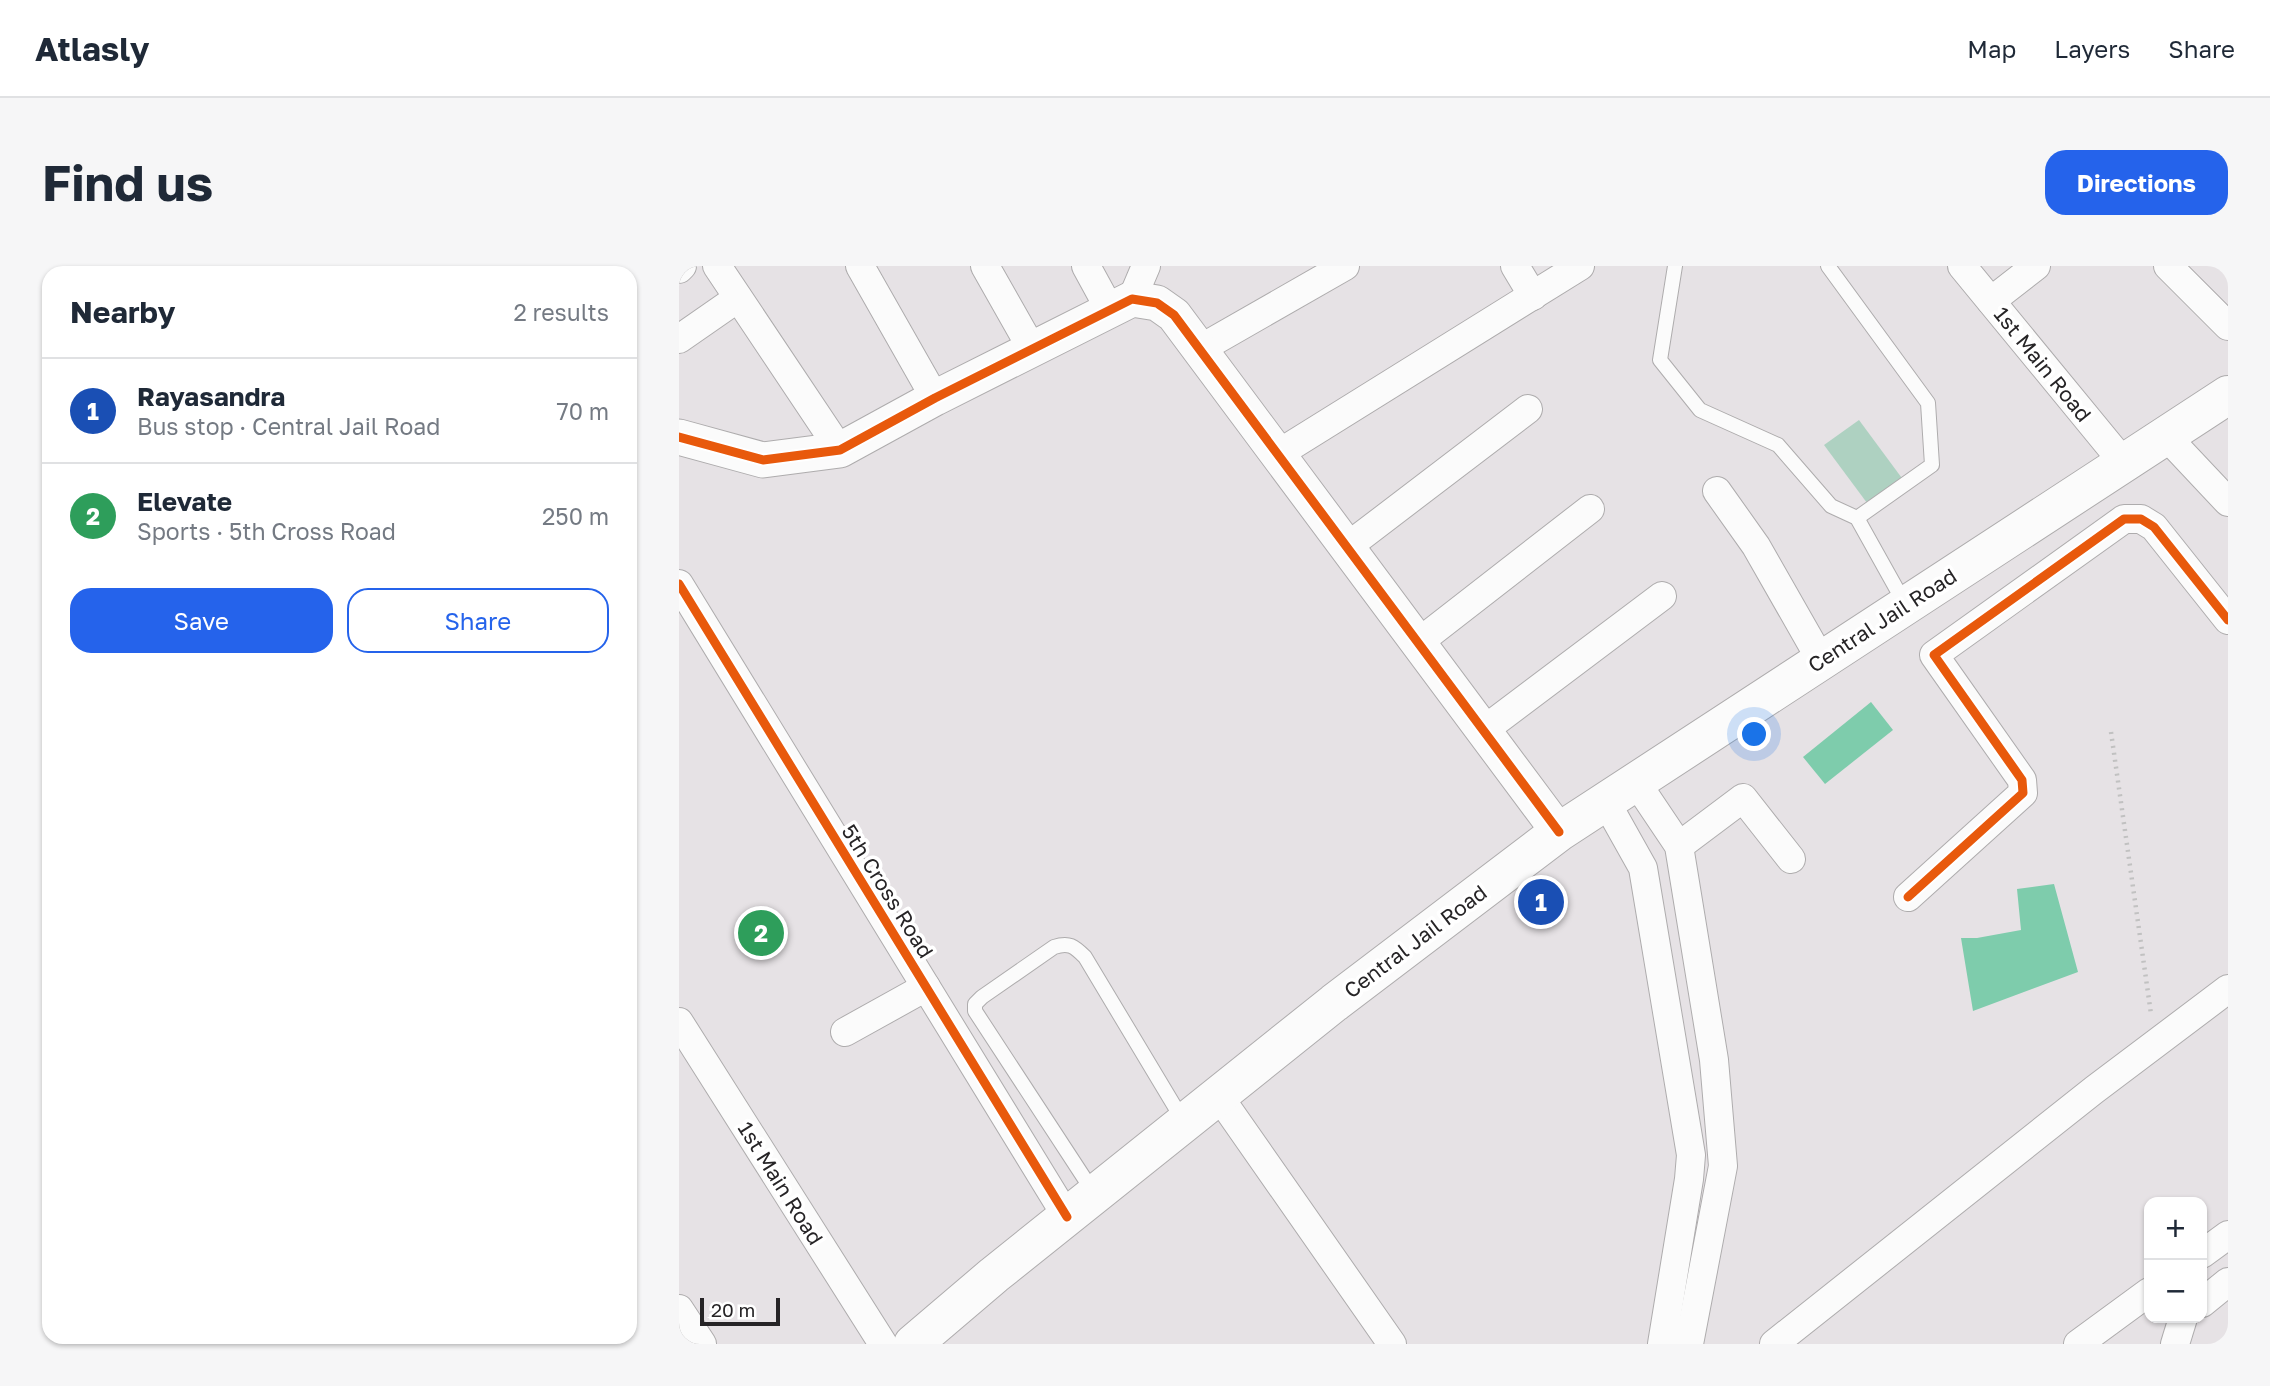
<!DOCTYPE html>
<html lang="en">
<head>
<meta charset="utf-8">
<style>
  :root { --surface:#fff; --page:#f6f6f7; --text:#1f2937; --muted:#747a83; --line:#e0e1e3; --accent:#2563eb }
  body { margin:0; font-family:"Golos Text",sans-serif; background:var(--page); color:var(--text) }
  .controls { position:absolute; right:21px; bottom:21px; display:grid; overflow:hidden; border-radius:14px; box-shadow:0 2px 5px #0004 }
  .controls button { width:63px; height:63px; display:grid; place-items:center; padding:0; border:0; border-bottom:2px solid var(--line); background:var(--surface); color:var(--text); font:35px sans-serif }
  .scale { position:absolute; left:21px; bottom:18px; width:80px; box-sizing:border-box; padding-left:7px; border:4px solid #262426; border-top:0; font-size:19px; line-height:24px; white-space:nowrap; color:#262426; -webkit-text-stroke:5px #fff; paint-order:stroke }
  .you { position:absolute; left:1076px; top:469px; width:24px; height:24px; margin:-18px; border:5px solid #fff; border-radius:50%; background:#1a73e8; box-shadow:0 0 0 10px #1a73e833 }
  .badge { display:grid; place-items:center; width:46px; height:46px; border-radius:50%; background:var(--accent); color:#fff; font-size:23px; font-weight:700 }
  .pin { position:absolute; translate:-50% -50%; border:4px solid #fff; box-shadow:0 2px 7px #0006 }
  .list { margin:0; padding:0; list-style:none }
  h2 { display:flex; justify-content:space-between; align-items:center; height:91px; margin:0; padding:0 28px; font-size:30px }
  h2 small { font-size:23px; font-weight:400; color:var(--muted) }
  .list li { display:grid; grid-template-columns:46px 1fr auto; gap:21px; align-items:center; box-sizing:border-box; height:105px; padding:0 28px; border-top:2px solid var(--line) }
  .list b { display:block; font-size:26px; white-space:nowrap }
  .list p { margin:0; font-size:23px; white-space:nowrap; color:var(--muted) }
  .list em { font-size:23px; font-style:normal; color:var(--muted) }
  .actions { display:flex; gap:14px; padding:21px 28px }
  .actions a { flex:1; padding:16px 0; border:2px solid var(--accent); border-radius:21px; text-align:center; font-size:24px; color:var(--accent) }
  .actions .main { background:var(--accent); color:#fff }
  .map { position:relative; flex:none; width:1549px; height:1078px; overflow:hidden; border-radius:21px }
  header { display:flex; align-items:center; gap:42px; box-sizing:border-box; height:98px; padding:0 35px; background:var(--surface); border-bottom:2px solid var(--line) }
  header strong { font-size:33px }
  nav { display:flex; gap:38px; margin-inline-start:auto; font-size:24px }
  .intro { display:flex; align-items:center; justify-content:space-between; box-sizing:border-box; height:168px; padding:0 42px }
  h1 { margin:0; font-size:49px }
  .button { padding:18px 32px; border-radius:21px; background:var(--accent); color:#fff; font-size:24px; font-weight:700 }
  main { display:flex; gap:42px; padding:0 42px }
  aside { flex:1; background:var(--surface); border-radius:21px; box-shadow:0 2px 5px #0004 }
  .map>svg:first-child { display:block }
  .green { fill:#aed1c1 }
  .water { fill:#7eccac }
  .lines { fill:none; stroke-linecap:round; stroke-linejoin:round }
  .service-casing { stroke:#aeacad; stroke-width:16 }
  .minor-casing { stroke:#aeacad; stroke-width:30 }
  .tertiary-casing { stroke:#aeacad; stroke-width:37 }
  .secondary-casing { stroke:#aeacad; stroke-width:40 }
  .path { stroke:#c1c1c1; stroke-width:4.5; stroke-dasharray:2 5; stroke-linecap:butt }
  .service { stroke:#fbfbfb; stroke-width:14 }
  .minor { stroke:#fbfbfb; stroke-width:28 }
  .tertiary { stroke:#fbfbfb; stroke-width:35 }
  .secondary { stroke:#fbfbfb; stroke-width:38 }
  .cycleway-casing { stroke:#fff; stroke-width:13 }
  .cycleway { stroke:#e8590c; stroke-width:9 }
  .labels { text-anchor:middle; dominant-baseline:central; stroke-width:7; stroke-linejoin:round; paint-order:stroke }
  .street-label { font-size:21px; fill:#262426; stroke:#fff }
</style>
</head>
<body>
<header>
<strong>Atlasly</strong>
<nav><a>Map</a><a>Layers</a><a>Share</a></nav>
</header>
<div class="intro"><h1>Find us</h1><a class="button">Directions</a></div>
<main>
<aside>
<h2>Nearby<small>2 results</small></h2>
<ul class="list">
<li><span class="badge" style="background:#1a4fb4">1</span><div><b>Rayasandra</b><p>Bus stop · Central Jail Road</p></div><em>70 m</em></li>
<li><span class="badge" style="background:#2e9e5b">2</span><div><b>Elevate</b><p>Sports · 5th Cross Road</p></div><em>250 m</em></li>
</ul>
<div class="actions"><a class="main">Save</a><a>Share</a></div>
</aside>
<div class="map">
<svg width="1549" height="1078" viewBox="0 0 1549 1078">
  <rect width="100%" height="100%" fill="#e6e2e5"/>
  <polygon class="green" points="1180,154 1228,219 1194,245 1145,179"/>
  <g class="water">
    <polygon points="1192,436 1214,464 1146,518 1124,491"/>
    <polygon points="1375,618 1399,706 1294,745 1282,672 1298,672 1342,664 1338,623"/>
  </g>
  <g class="lines">
    <g class="service-casing">
      <g id="service">
        <polyline points="996,0 981,94 1021,144 1099,179 1152,240 1178,252 1226,338"/>
        <polyline points="1149,0 1249,137 1253,199 1178,252"/>
        <path d="M415,927l-119,-182v-7l7,-7 72,-50c15,-5 20,-1 31,10l99,165"/>
      </g>
    </g>
    <g class="minor-casing">
      <g id="minor">
        <polyline points="38,0 161,184"/>
        <polyline points="181,0 256,132"/>
        <polyline points="306,0 353,83"/>
        <polyline points="407,0 431,44"/>
        <polyline points="836,0 854,30"/>
        <polyline points="1283,0 1444,196"/>
        <polyline points="1489,0 1549,60"/>
        <polyline points="0,3 3,0"/>
        <polyline points="453,33 467,0"/>
        <polyline points="1312,35 1357,0"/>
        <polyline points="0,73 59,32"/>
        <polyline points="521,83 666,0"/>
        <polyline points="1486,169 1549,236"/>
        <polyline points="599,188 901,0"/>
        <polyline points="1038,225 1077,280 1142,394"/>
        <polyline points="668,281 849,143"/>
        <polyline points="0,318 388,951"/>
        <polyline points="740,376 911,243"/>
        <polyline points="805,464 983,330"/>
        <polyline points="957,516 1000,580 1035,794 1044,900 1010,1078"/>
        <polyline points="927,536 964,602 1012,889 1010,913 983,1078"/>
        <polyline points="1000,580 1064,532 1112,593"/>
        <polyline points="1229,631 1344,527 1343,514 1255,389 1445,253 1462,253 1475,261 1549,354"/>
        <polyline points="0,756 204,1078"/>
        <polyline points="166,766 247,721"/>
        <polyline points="539,829 713,1078"/>
        <polyline points="1523,988 1549,969"/>
        <polyline points="1523,1037 1549,1016"/>
        <polyline points="0,1043 23,1078"/>
        <polyline points="1095,1078 1415,824 1549,723"/>
        <polyline points="1399,1078 1470,1026"/>
        <polyline points="1496,1078 1504,1052"/>
      </g>
    </g>
    <g class="tertiary-casing">
      <polyline id="tertiary" points="0,171 84,194 161,184 256,132 453,33 478,37 495,49 880,566"/>
    </g>
    <g class="secondary-casing">
      <polyline id="secondary" points="234,1078 315,1009 655,737 880,566 1549,129"/>
    </g>
    <polyline class="path" points="1432,466 1472,748"/>
    <use href="#service" class="service"/>
    <use href="#minor" class="minor"/>
    <use href="#tertiary" class="tertiary"/>
    <use href="#secondary" class="secondary"/>
    <g class="cycleway-casing">
      <g id="cycleway">
        <polyline points="0,171 84,194 161,184 256,132 453,33 478,37 495,49 880,566"/>
        <polyline points="0,318 388,951"/>
        <polyline points="1229,631 1344,527 1343,514 1255,389 1445,253 1462,253 1475,261 1549,354"/>
      </g>
    </g>
    <use href="#cycleway" class="cycleway"/>
  </g>
  <g class="labels">
    <g class="street-label">
      <text transform="translate(1364 98) rotate(51)">1st Main Road</text>
      <text transform="translate(1203 354) rotate(-33)">Central Jail Road</text>
      <text transform="translate(209 625) rotate(58)">5th Cross Road</text>
      <text transform="translate(736 675) rotate(-37)">Central Jail Road</text>
      <text transform="translate(102 917) rotate(58)">1st Main Road</text>
    </g>
  </g>
</svg>
<div class="controls">
<button>+</button>
<button>−</button>
</div>
<div class="scale">20 m</div>
<div class="you"></div>
<div class="pin badge" style="left:862px;top:636px;background:#1a4fb4">1</div>
<div class="pin badge" style="left:82px;top:667px;background:#2e9e5b">2</div>
</div>
</main>
</body>
</html>
